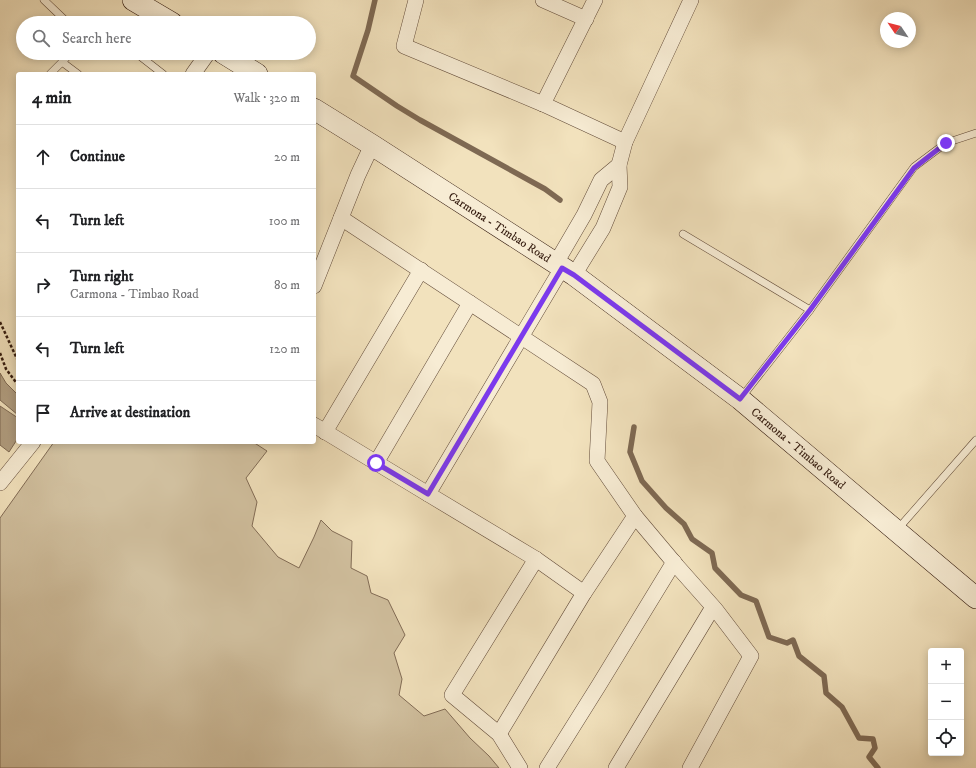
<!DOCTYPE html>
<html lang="en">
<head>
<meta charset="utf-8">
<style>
  :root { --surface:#fff; --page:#f2f2f2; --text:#202124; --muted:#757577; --line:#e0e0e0 }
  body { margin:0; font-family:"IM FELL DW Pica",serif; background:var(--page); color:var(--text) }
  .controls { position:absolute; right:12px; bottom:12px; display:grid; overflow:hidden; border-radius:4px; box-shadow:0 2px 10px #0003 }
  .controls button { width:36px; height:36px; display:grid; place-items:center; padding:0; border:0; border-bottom:1px solid var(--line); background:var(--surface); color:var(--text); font:20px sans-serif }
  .compass { position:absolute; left:880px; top:12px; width:36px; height:36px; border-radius:50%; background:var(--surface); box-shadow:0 2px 10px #0003; rotate:305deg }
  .stop { position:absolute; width:12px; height:12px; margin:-9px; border:3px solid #7c3aed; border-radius:50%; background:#fff }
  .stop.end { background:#7c3aed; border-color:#fff; box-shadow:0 1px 4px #0008 }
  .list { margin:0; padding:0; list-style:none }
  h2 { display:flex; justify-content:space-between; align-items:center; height:52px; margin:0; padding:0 16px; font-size:17px }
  h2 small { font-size:13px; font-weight:400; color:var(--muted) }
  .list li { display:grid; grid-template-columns:26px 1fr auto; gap:12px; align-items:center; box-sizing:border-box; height:64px; padding:0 16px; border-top:1px solid var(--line) }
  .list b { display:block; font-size:15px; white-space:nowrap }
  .list p { margin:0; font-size:13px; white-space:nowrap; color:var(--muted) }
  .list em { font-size:13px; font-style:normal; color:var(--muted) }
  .icon { flex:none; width:22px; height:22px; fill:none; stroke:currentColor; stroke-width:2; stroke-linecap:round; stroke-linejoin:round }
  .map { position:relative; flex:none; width:976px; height:768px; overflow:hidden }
  .search { position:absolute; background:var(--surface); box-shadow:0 2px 10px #0003; left:16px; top:16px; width:300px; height:44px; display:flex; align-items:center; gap:10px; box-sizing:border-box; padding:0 14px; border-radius:22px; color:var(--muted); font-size:15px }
  .panel { position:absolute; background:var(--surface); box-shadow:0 2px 10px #0003; left:16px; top:72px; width:300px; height:372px; border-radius:4px }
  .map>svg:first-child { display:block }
  .green { fill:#d1c09f; stroke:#826c56 }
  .water { fill:#b19e81; stroke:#7e6953 }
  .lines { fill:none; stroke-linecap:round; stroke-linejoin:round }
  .stream { stroke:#7e6953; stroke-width:5.5 }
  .lane-casing { stroke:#624b39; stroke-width:8 }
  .street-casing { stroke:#624b39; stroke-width:16 }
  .secondary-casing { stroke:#32190d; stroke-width:22 }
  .path { stroke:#32190d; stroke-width:2.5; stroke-dasharray:3 2; stroke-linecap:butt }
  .lane { stroke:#f7ecd4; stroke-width:7 }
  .street { stroke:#f7ecd4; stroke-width:15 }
  .secondary { stroke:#f7ecd4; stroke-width:21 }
  .route { stroke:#7c3aed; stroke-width:5 }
  .labels { text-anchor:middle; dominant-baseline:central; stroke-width:3; stroke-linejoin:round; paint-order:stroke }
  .street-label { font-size:12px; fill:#32190d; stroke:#f7ecd4 }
</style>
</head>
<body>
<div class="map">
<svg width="976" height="768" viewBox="0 0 976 768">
  <rect width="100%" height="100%" fill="#f2e2bd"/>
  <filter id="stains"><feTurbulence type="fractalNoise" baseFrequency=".005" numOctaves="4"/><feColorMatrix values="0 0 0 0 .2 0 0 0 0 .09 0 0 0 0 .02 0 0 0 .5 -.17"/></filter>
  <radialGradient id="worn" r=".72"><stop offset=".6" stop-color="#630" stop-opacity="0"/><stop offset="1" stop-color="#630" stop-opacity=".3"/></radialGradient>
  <polygon class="green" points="54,442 253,442 267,451 246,478 257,502 252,526 278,557 299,568 314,537 321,520 332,531 352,541 351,568 367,576 371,593 388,600 405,635 394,653 402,679 399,695 424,716 445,709 470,738 489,756 499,768 0,768 0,518"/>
  <g class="water">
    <polygon points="0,373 6,383 18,395 18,415 0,400"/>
    <polygon points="0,406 18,418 18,438 9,452 0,445"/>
  </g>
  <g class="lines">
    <g class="stream">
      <polyline points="375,0 368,30 353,76 397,106 420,120 545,189 560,200"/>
      <polyline points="634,427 630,452 642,481 666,508 684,524 692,539 712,553 715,568 741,595 756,601 769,637 787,643 793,640 799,656 824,676 826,693 842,707 859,738 873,739 875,748 869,757 878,768"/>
    </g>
    <g class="lane-casing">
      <g id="lane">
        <polyline points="44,0 68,23"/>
        <polyline points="136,53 163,74"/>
        <polyline points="62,62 78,74"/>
        <polyline points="50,74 71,53"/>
        <polyline points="683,234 810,310"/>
        <polyline points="741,398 810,310 914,167 946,143 976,133"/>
        <polyline points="897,530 976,440"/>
      </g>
    </g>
    <g class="street-casing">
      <g id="street">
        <polyline points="416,0 404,46 543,104 625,142"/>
        <polyline points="543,0 586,19"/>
        <polyline points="193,74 208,53"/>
        <polyline points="543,104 595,0"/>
        <polyline points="341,218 593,384 600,402 597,461 635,516 677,566 716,610 751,656 690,768"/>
        <polyline points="556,263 584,215 601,180 619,165"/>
        <polyline points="574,275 603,228 620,187 619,165 625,142 691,0"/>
        <polyline points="314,286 358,175 372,145"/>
        <polyline points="314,425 428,494 562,268"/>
        <polyline points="325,432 421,270"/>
        <polyline points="376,463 470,303"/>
        <polyline points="0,483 33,442"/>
        <polyline points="428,494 536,559 584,593"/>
        <polyline points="499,734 584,593 635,516"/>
        <polyline points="520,768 499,734 452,695 536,559"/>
        <polyline points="547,768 599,685 674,562"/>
        <polyline points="616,768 713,607"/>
      </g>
    </g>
    <g class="secondary-casing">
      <g id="secondary">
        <polyline points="133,0 172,23"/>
        <polyline points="223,53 257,74"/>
        <path id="s1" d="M314,109l58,36 202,130 166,124 236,199"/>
      </g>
    </g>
    <g class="path">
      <polyline points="0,322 18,361"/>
      <polyline points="0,353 6,369 18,385"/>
    </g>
    <use href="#lane" class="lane"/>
    <use href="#street" class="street"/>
    <use href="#secondary" class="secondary"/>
  </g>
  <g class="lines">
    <polyline class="route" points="376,463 428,494 562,268 574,275 740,399 810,310 914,168 946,143"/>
  </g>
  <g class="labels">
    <g class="street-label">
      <text stroke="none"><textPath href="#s1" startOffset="220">Carmona - Timbao Road</textPath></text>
      <text stroke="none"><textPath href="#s1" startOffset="592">Carmona - Timbao Road</textPath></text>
    </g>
  </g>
  <rect width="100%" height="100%" filter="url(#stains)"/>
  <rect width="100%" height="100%" fill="url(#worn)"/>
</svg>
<div class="controls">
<button>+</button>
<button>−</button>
<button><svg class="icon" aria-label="locate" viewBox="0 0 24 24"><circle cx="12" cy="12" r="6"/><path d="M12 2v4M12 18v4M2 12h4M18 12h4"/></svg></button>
</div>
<svg class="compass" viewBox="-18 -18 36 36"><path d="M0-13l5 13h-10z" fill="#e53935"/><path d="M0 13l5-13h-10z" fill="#757577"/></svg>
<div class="stop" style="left:376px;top:463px"></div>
<div class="stop end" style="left:946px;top:143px"></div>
<div class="search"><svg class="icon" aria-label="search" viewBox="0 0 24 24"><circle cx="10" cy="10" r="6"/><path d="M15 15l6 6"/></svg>Search here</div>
<section class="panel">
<h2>4 min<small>Walk · 320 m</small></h2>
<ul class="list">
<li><svg class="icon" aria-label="ahead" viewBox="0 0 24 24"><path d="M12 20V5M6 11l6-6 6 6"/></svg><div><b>Continue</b></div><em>20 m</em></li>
<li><svg class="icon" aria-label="left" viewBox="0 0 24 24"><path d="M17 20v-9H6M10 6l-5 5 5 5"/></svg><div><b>Turn left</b></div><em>100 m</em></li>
<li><svg class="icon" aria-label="right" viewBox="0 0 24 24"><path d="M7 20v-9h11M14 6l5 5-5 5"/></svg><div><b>Turn right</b><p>Carmona - Timbao Road</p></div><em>80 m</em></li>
<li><svg class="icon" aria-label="left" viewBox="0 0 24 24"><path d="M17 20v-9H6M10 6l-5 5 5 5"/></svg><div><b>Turn left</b></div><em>120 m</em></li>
<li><svg class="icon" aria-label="arrive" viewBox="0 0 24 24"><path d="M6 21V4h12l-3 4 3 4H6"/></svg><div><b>Arrive at destination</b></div></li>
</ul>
</section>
</div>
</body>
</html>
